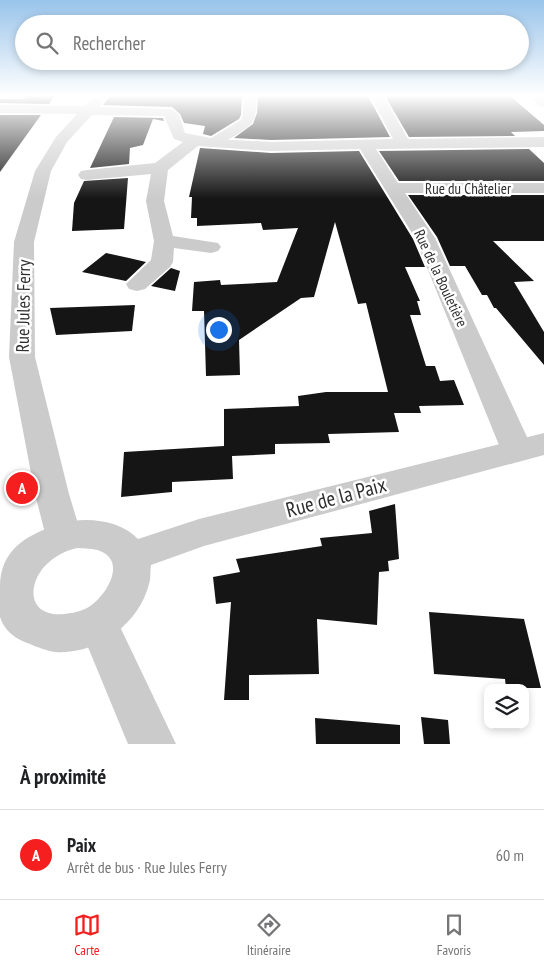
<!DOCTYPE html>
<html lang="fr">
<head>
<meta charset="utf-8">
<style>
  :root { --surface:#fff; --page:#f6f6f6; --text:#202124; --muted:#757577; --line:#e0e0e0; --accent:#f61f20 }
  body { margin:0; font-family:"PT Sans Narrow",sans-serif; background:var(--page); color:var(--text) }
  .controls { position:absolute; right:15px; bottom:15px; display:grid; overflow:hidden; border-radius:10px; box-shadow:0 2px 8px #0003 }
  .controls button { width:45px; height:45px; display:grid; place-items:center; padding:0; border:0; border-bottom:1px solid var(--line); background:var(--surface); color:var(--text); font:25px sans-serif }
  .you { position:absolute; left:218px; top:329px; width:18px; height:18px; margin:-12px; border:4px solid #fff; border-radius:50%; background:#1a73e8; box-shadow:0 0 0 8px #1a73e833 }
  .badge { display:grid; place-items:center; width:32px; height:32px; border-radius:50%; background:var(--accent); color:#fff; font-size:16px; font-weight:700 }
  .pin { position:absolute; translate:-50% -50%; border:2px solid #fff; box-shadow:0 1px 5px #0006 }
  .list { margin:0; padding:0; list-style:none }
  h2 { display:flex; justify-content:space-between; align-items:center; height:65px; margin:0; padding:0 20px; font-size:21px }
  h2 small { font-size:16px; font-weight:400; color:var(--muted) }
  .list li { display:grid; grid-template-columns:32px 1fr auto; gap:15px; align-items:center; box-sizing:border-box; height:90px; padding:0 20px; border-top:1px solid var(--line) }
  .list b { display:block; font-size:19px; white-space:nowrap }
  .list p { margin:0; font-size:16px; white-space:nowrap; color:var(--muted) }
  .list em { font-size:16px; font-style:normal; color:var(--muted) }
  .icon { flex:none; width:28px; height:28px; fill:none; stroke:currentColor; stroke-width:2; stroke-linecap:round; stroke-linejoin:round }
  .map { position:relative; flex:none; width:544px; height:744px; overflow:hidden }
  .search { position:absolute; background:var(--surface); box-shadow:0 2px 8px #0003; left:15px; right:15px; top:15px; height:55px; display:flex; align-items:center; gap:12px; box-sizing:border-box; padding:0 18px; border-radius:28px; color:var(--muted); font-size:19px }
  .sheet { height:155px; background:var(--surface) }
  nav { display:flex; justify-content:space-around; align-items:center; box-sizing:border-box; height:70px; border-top:1px solid var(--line); background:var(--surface); font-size:14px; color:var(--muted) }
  nav a { display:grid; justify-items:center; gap:2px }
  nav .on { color:var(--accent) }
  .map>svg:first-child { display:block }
  .building { fill:#151515 }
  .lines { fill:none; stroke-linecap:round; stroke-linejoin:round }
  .minor { fill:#cbcbcb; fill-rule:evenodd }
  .tertiary { fill:#cbcbcb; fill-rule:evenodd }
  .labels { text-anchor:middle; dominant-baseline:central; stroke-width:5; stroke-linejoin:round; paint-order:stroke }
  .far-street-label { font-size:15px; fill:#2e2e2e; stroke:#fff }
  .street-label { font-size:18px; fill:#2e2e2e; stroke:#fff }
  .near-street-label { font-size:21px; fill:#2e2e2e; stroke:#fff }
</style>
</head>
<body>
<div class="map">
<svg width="544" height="744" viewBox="0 0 544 744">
  <rect width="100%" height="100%" fill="#fff"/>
  <g class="building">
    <polygon points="27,95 55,95 49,104 0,103 0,99 24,99"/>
    <polygon points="111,95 242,95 241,115 239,119 211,136 203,134 205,126 184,123 180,114 172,107 103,105"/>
    <polygon points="258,95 368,96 390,137 271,140 234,138 253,124 257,113"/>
    <polygon points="509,95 544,125 544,131 511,132 515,136 409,137 385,96"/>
    <polygon points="0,115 41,115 0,172"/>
    <polygon points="114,117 163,118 164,121 153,119 143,145 130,148 129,164 90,168"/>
    <polygon points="200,148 271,153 359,151 413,239 425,267 405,267 420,301 417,301 421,315 410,315 426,366 435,366 440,381 454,380 464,405 419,406 421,413 394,413 399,432 328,434 330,443 275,444 275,454 232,456 233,479 172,482 172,492 121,497 124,452 224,446 224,409 299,406 298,396 326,392 388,392 366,303 358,304 335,222 314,297 301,298 239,340 240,375 206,376 204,311 192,311 194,282 220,280 221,285 277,282 298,228 263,230 261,223 197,226 197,218 191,218 192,197 189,197"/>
    <polygon points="529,149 544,163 544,181 399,181 379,151"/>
    <polygon points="128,178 124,229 72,231 74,203 84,181"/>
    <polygon points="408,195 544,195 544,241 493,241 534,281 514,282 544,332 544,365 496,308 494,308 487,295 482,295 465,266 450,266 437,237"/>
    <polygon points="106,253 129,258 146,262 126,281 82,272"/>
    <polygon points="171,268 180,271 175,291 151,286"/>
    <polygon points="135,305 132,331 56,335 50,308"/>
    <polygon points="395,504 399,559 388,561 389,571 379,572 377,625 317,619 319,674 249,675 249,700 224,700 231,602 216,604 213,577 240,572 236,559 322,546 320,538 372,533 369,511"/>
    <polygon points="429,612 524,619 541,688 506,688 505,679 434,674"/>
    <polygon points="421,717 448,720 450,744 424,744"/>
    <polygon points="315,718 400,725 400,744 316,744"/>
  </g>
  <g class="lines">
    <g class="minor">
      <path d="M96,95h13l-10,12 73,2 7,6 6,18 26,5 30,-18 2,-5 1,-20h12c1,31 -3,29 -28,45h5l38,2 122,-3 -23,-44h13l25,44 136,-2v10l-168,2 22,34h146v10h-139l30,45 98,212 -5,8 -11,3 -11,-3 -5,-8 -86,-212 -55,-89 -89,2 -73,-5 -30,24 -4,31 9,35 45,7 3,4 -3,4 -7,2 -37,-5 -1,14 -3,5 -25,22 -8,2 -8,-2 -3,-5 25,-24 3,-19 -8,-40 5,-27 -64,6 -6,-1 -3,-4 3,-4 6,-1 68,-7 28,-21 -9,-3 -10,-23 -72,-1 -25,27 -16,29 -17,71 1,115 34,137 13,43 -5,10 -13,4 -13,-4 -5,-10 -11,-43 -26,-137 5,-115 21,-71 21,-34 21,-23 -77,-1v-8l85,1z"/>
      <polygon points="528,95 542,95 544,97 544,107 539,106"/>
      <polygon points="98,605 112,610 176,744 128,744 78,623 84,610"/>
    </g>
    <path class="tertiary" d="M544,433v22l-340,91 -53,19c-1,6 0,13 -2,19 -10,40 -52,71 -94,68 -8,-1 -18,-5 -25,-8 -13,-4 -26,-13 -30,-27 0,-9 0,-21 0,-30 0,-38 28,-53 60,-63 25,-8 60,-4 78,15l61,-20zM77,548c7,1 17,0 23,3 28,11 5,47 -13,57 -10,5 -23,7 -34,6 -26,-4 -23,-31 -9,-47 9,-10 20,-16 33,-19z"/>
  </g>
  <linearGradient id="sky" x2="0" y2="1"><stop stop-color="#99c4eb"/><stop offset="0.48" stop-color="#fff"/><stop offset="1" stop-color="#fff" stop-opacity="0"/></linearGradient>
  <rect width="544" height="199" fill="url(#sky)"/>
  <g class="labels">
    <g class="far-street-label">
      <text x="468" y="188">Rue du Châtelier</text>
      <text transform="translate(441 278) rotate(65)">Rue de la Bouletière</text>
    </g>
    <g class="street-label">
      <text transform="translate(23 306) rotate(-89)">Rue Jules Ferry</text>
    </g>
    <g class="near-street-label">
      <text transform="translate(336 497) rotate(-15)">Rue de la Paix</text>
    </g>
  </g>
</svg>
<div class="controls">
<button><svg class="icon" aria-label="layers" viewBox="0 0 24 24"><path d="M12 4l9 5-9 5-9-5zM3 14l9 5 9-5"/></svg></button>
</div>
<div class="you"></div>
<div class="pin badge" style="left:22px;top:488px">A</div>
<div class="search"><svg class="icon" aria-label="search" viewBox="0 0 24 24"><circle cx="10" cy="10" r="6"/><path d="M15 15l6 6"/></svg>Rechercher</div>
</div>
<section class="sheet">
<h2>À proximité<small></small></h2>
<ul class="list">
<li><span class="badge">A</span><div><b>Paix</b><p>Arrêt de bus · Rue Jules Ferry</p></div><em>60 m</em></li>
</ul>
</section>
<nav>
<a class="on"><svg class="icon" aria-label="map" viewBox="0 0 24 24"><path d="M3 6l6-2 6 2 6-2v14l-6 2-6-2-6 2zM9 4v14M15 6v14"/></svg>Carte</a>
<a><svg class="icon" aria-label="directions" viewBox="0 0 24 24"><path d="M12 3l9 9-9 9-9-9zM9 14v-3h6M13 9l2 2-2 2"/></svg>Itinéraire</a>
<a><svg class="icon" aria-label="saved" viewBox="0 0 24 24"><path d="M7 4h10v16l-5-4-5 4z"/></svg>Favoris</a>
</nav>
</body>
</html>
